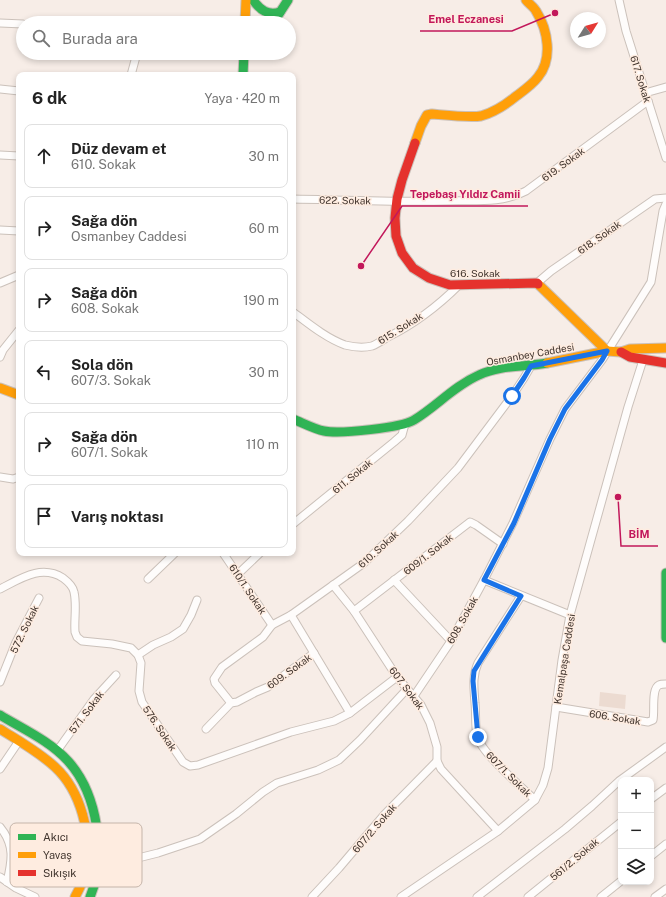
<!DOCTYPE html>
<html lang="tr">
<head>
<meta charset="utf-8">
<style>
  :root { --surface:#fff; --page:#f2f2f2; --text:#222; --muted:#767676; --line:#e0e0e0 }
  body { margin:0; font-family:"Public Sans",sans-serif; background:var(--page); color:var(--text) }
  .controls { position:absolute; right:12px; bottom:12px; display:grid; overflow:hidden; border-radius:8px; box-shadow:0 2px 6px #0003 }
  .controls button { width:36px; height:36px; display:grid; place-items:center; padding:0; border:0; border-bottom:1px solid var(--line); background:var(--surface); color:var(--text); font:20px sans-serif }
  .compass { position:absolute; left:570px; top:12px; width:36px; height:36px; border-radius:50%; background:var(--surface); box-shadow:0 2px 6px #0003; rotate:53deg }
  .stop { position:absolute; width:12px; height:12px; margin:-9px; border:3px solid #1a73e8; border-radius:50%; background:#fff }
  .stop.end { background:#1a73e8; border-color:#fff; box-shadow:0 1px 4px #0008 }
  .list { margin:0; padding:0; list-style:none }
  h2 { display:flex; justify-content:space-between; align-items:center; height:52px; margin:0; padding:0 16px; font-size:17px }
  h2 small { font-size:13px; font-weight:400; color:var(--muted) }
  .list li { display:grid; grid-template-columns:26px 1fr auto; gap:12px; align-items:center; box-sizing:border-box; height:64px; margin:0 8px 8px; padding:0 8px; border:1px solid var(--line); border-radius:8px }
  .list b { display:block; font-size:15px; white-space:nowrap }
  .list p { margin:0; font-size:13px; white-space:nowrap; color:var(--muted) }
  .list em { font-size:13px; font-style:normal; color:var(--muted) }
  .icon { flex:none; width:22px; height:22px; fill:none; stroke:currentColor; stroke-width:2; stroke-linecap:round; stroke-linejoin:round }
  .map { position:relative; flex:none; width:666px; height:897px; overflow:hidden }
  .search { position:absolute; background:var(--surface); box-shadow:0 2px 6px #0003; left:16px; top:16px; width:280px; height:44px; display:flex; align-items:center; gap:10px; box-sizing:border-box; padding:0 14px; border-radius:22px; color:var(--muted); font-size:15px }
  .panel { position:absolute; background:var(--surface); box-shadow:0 2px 6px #0003; left:16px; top:72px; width:280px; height:484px; border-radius:8px }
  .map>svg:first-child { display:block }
  .green { fill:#ecdbd1 }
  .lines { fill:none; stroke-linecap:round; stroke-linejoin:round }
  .street-casing { stroke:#cbc1ba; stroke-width:9 }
  .fast-casing { stroke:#cbc1ba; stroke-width:11 }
  .slow-casing { stroke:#cbc1ba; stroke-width:11 }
  .jam-casing { stroke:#cbc1ba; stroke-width:11 }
  .street { stroke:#fefcfb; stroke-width:7 }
  .fast { stroke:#30b455; stroke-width:9 }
  .slow { stroke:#ff9f0a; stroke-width:9 }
  .jam { stroke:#e5322d; stroke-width:9 }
  .route { stroke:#1a73e8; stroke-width:5 }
  .labels { text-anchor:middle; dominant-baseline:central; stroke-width:3; stroke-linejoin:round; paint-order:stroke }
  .street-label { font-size:10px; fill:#40342d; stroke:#feece0 }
  .key { fill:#feece0; stroke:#c5b5aa; stroke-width:1 }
  .key-label { font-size:11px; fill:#40342d }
  .leader { fill:none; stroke:#c2185b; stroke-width:1.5 }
  .callout-dot { fill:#c2185b; stroke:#feece0; stroke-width:1.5 }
  .callout-label { font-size:11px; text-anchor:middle; font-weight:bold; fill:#c2185b; stroke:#feece0; stroke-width:3; stroke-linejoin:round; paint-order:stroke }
</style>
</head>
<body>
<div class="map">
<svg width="666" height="897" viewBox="0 0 666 897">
  <rect width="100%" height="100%" fill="#f7ede7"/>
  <polygon class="green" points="600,692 626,695 625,709 599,706"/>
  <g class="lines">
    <g class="street-casing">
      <g id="street">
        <polyline points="619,0 626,31 666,158"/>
        <polyline points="0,23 23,24"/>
        <polyline points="131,75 137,53"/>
        <polyline points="0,89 19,91"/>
        <polyline points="645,93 666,87"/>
        <polyline points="0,155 19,156"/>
        <path d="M293,199c51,1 102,3 152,2 27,-1 57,3 81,-10l122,-90"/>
        <polyline points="0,230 19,231"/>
        <polyline points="0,283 19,275"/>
        <polyline points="537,283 551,271 655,199 666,198"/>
        <path d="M293,312c16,12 33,26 52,33 8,2 19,3 27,1 5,-2 11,-6 16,-9 26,-13 51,-32 71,-52"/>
        <polyline points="0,357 3,350 19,330"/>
        <polyline points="0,477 13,479 19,477"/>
        <polyline points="293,524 394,442 402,435 405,424"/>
        <polyline points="223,553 272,625"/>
        <polyline points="238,574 260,553"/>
        <polyline points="148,579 175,553"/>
        <polyline points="394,580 451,641"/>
        <polyline points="484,580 570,615"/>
        <polyline points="333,585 354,611 397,677 421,705 430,723 437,747 437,761 441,769 498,831"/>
        <path d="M0,589c20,-10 41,-25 63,-11 4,3 10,8 11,14 3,13 0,27 1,40l2,5 5,4 30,3 19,4 7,7 3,8 -2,28 3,11 41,60 7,4 8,-1 93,-33 43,-11 16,-8 47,-36"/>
        <path d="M521,596l-43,67c-6,13 -4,26 -3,40 1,10 0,23 2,33 5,18 44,50 58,64"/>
        <polyline points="354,611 470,522 476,525 503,544"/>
        <polyline points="291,615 350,713"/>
        <polyline points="138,655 153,645 171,637 183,629 191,615 197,600"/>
        <polyline points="0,682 16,642 39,598"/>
        <polyline points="414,696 451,641 484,580 513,523 550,439 565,409 602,360 651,282 663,211 666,204"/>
        <polyline points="231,703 215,683 214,679 222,667 263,637 272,625 291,615 364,563 408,521 458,468 512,396 524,378 531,366"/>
        <path d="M556,707l92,15 5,-2c2,-9 -2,-31 6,-35 2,-1 5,-1 7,-1"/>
        <polyline points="206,729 231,703 237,702 256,692 268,687 314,653"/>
        <polyline points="57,751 94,699 116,675"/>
        <polyline points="0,769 19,741"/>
        <polyline points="651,799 666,788"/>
        <path d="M0,827c15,18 12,34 7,55"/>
        <polyline points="651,856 666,844"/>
        <polyline points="98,868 158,853 200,839 236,814 263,792 277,783 318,770 339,760 360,740 407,689"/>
        <polyline points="0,877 16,888 35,897"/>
        <polyline points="312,897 339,868 384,815 437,761"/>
        <polyline points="401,897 498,831 535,800 543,785 548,768 562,660 570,615 628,407 643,360"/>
        <polyline points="477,897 565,829 592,806 619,781 666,747"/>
        <polyline points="528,897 621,822"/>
        <polyline points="601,897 621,881"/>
        <polyline points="655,897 666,889"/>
      </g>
    </g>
    <g class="fast-casing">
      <g id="fast">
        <path d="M253,0c7,10 15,16 27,12"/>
        <polyline points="273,23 288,0"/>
        <polyline points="243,75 244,53"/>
        <path d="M293,419c10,4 21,10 31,12 16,3 77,-3 90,-11 23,-14 40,-34 65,-45 21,-10 46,-8 68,-12"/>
        <polyline points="666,573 666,638"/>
        <path d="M0,715c23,14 50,26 68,46 30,33 39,96 22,136"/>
      </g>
    </g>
    <g class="slow-casing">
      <g id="slow">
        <polyline points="245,23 246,0"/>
        <path d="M415,143l6,-17 6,-11 5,-1c12,1 38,4 49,2 14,-4 23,-10 34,-19 8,-6 17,-12 23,-20 15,-18 10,-47 -2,-66 -2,-4 -7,-7 -10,-11"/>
        <polyline points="538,284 607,351"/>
        <polyline points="547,363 607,351 621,352 630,349 666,348"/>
        <polyline points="0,388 19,395"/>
        <path d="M0,729c19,12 39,23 55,38 26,24 37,68 31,102 -2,10 -6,19 -11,28"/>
      </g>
    </g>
    <g class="jam-casing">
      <g id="jam">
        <polyline points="415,143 402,180 397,199 395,218 396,236 402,253 413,268 429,278 450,285 537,283 538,284"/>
        <polyline points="621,352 630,357 666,363"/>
      </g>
    </g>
    <use href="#street" class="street"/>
    <use href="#fast" class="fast"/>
    <use href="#slow" class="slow"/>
    <use href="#jam" class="jam"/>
  </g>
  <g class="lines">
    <polyline class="route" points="478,737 473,681 474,671 521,596 484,580 514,523 550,439 565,409 602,360 607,351 531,366 524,378 512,396"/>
  </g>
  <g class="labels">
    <g class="street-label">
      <text transform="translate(641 79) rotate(73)">617. Sokak</text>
      <text transform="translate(563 164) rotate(-36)">619. Sokak</text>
      <text transform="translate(345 200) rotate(1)">622. Sokak</text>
      <text transform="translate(599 237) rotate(-35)">618. Sokak</text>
      <text x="475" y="273">616. Sokak</text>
      <text transform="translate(400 328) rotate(-32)">615. Sokak</text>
      <text transform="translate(530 354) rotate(-10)">Osmanbey Caddesi</text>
      <text transform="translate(352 476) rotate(-39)">611. Sokak</text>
      <text transform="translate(378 549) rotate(-42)">610. Sokak</text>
      <text transform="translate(428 554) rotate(-38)">609/1. Sokak</text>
      <text transform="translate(248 589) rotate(56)">610/1. Sokak</text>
      <text transform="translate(462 620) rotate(-61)">608. Sokak</text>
      <text transform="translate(24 629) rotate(-64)">572. Sokak</text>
      <text transform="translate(564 659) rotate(-81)">Kemalpaşa Caddesi</text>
      <text transform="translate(289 671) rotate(-36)">609. Sokak</text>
      <text transform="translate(407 688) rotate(53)">607. Sokak</text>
      <text transform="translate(86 712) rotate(-53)">571. Sokak</text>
      <text transform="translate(615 717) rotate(9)">606. Sokak</text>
      <text transform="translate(160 728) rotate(56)">576. Sokak</text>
      <text transform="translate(509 774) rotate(45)">607/1. Sokak</text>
      <text transform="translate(374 828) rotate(-49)">607/2. Sokak</text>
      <text transform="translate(574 859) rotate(-40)">561/2. Sokak</text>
    </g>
  </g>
  <rect x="10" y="823" width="132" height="64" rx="6" class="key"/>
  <rect x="18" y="834" width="18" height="6" fill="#30b455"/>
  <rect x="18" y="852" width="18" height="6" fill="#ff9f0a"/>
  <rect x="18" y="870" width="18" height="6" fill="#e5322d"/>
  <g class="key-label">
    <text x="43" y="841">Akıcı</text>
    <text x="43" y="859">Yavaş</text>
    <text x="43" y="877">Sıkışık</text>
  </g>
  <path class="leader" d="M555 13L512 31H420M361 266L402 206H528M618 497L621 546H658"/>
  <g class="callout-dot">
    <circle cx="555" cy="13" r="4"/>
    <circle cx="361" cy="266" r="4"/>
    <circle cx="618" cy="497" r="4"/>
  </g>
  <g class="callout-label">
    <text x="466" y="23">Emel Eczanesi</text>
    <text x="465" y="198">Tepebaşı Yıldız Camii</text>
    <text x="639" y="538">BİM</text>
  </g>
</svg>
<div class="controls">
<button>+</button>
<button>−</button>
<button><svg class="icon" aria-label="layers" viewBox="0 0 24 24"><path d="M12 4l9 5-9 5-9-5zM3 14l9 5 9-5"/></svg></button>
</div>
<svg class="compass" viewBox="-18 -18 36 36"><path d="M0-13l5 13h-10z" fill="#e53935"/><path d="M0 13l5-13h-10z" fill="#767676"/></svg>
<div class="stop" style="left:512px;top:396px"></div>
<div class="stop end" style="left:478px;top:737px"></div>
<div class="search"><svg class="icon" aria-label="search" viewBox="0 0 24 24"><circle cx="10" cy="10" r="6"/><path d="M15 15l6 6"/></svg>Burada ara</div>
<section class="panel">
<h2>6 dk<small>Yaya · 420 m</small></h2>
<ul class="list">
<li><svg class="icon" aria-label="ahead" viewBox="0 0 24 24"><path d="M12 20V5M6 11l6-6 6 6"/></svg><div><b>Düz devam et</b><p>610. Sokak</p></div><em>30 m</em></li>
<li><svg class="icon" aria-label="right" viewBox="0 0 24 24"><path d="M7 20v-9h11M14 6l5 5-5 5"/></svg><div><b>Sağa dön</b><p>Osmanbey Caddesi</p></div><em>60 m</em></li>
<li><svg class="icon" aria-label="right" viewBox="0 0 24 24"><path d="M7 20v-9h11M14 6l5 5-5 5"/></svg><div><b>Sağa dön</b><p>608. Sokak</p></div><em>190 m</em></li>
<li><svg class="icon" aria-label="left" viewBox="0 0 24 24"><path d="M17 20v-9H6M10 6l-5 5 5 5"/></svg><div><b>Sola dön</b><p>607/3. Sokak</p></div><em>30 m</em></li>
<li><svg class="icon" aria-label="right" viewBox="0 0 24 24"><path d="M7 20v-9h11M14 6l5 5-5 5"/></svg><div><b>Sağa dön</b><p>607/1. Sokak</p></div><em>110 m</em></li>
<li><svg class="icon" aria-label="arrive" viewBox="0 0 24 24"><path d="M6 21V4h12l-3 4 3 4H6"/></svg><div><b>Varış noktası</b></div></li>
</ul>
</section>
</div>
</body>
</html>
